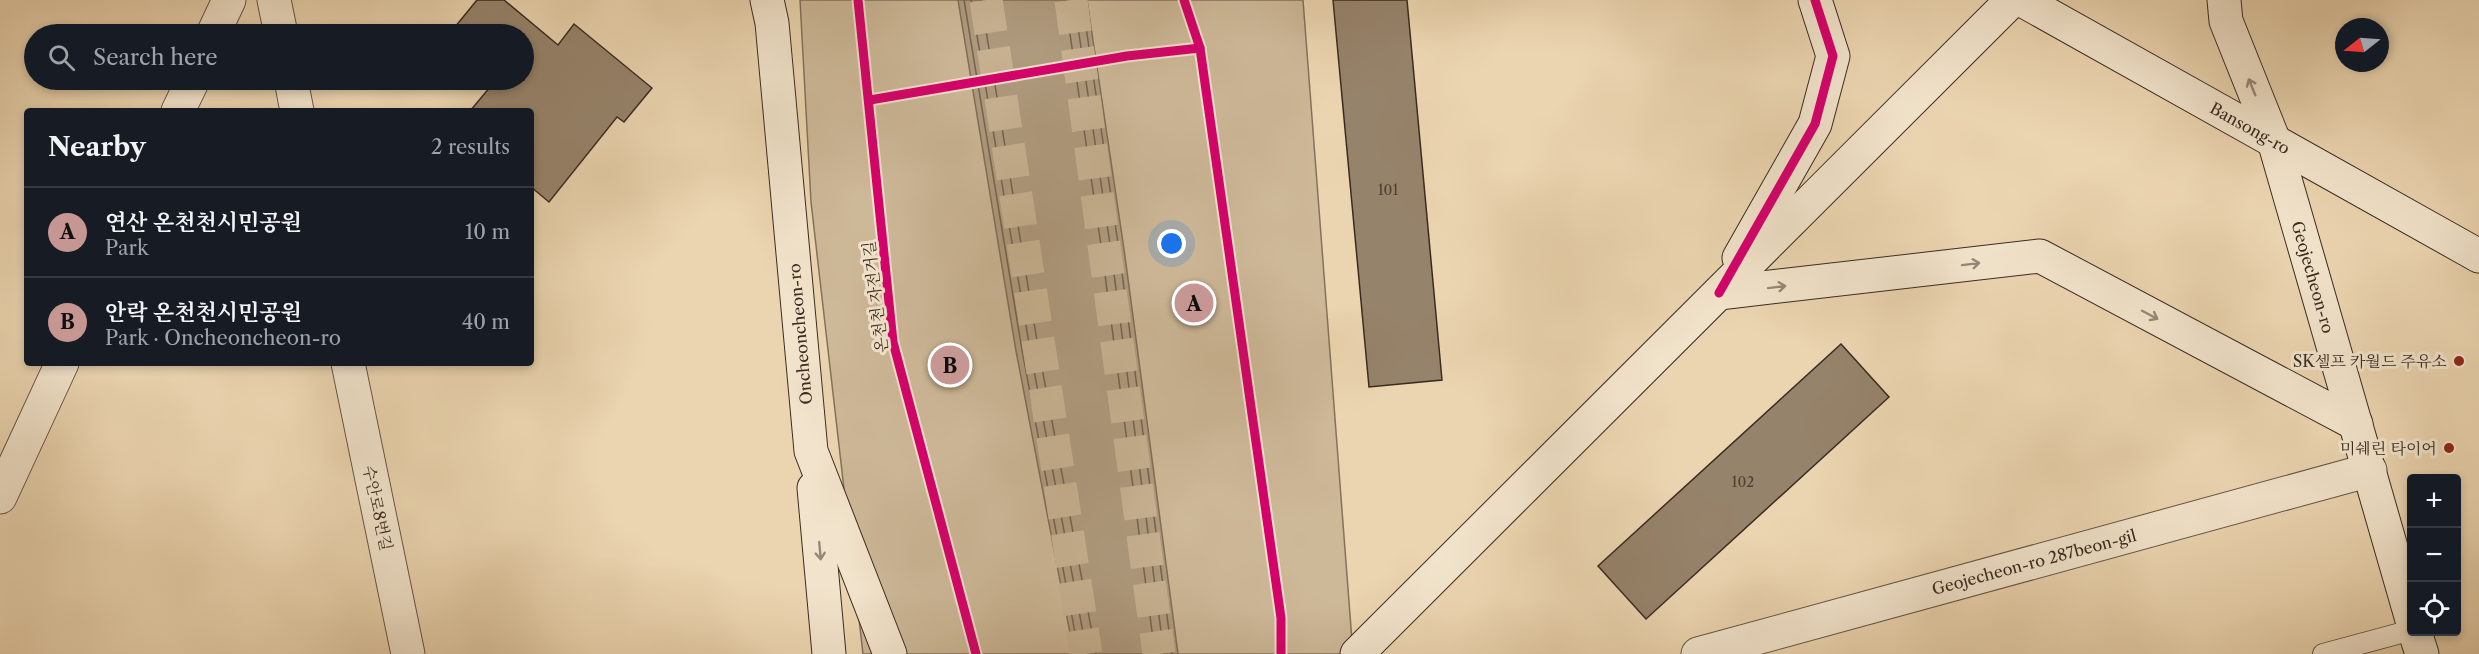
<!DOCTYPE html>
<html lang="en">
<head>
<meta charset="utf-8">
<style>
  :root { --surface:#171b24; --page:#242831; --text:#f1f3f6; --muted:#9ea1a6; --line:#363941; --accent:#c59692 }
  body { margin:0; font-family:"Libre Caslon Text","Noto Serif KR",serif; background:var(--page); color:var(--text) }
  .controls { position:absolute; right:18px; bottom:18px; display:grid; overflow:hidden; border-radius:6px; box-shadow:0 3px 9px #0003 }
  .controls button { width:54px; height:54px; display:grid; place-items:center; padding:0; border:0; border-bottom:2px solid var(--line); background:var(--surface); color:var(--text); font:30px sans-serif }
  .compass { position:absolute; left:2335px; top:18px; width:54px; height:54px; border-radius:50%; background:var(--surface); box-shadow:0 3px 9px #0003; rotate:253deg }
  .you { position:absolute; left:1172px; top:244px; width:21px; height:21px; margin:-15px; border:4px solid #fff; border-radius:50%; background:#1a73e8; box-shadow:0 0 0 9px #1a73e833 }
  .badge { display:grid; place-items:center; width:39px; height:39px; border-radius:50%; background:var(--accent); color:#111; font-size:20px; font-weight:700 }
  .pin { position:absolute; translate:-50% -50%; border:3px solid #fff; box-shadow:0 2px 6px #0006 }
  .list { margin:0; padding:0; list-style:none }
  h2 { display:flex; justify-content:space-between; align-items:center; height:78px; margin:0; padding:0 24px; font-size:26px }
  h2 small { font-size:20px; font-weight:400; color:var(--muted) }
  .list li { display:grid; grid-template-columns:39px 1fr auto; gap:18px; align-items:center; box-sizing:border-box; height:90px; padding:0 24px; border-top:2px solid var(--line) }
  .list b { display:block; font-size:22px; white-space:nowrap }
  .list p { margin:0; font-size:20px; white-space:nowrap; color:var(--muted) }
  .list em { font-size:20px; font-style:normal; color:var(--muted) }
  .icon { flex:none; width:33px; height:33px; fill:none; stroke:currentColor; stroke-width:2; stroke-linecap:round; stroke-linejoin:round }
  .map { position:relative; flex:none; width:2479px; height:654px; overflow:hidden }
  .search { position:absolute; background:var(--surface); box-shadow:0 3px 9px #0003; left:24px; top:24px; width:510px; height:66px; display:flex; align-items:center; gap:15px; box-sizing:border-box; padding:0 21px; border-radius:33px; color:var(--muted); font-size:22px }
  .panel { position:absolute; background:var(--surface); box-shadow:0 3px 9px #0003; left:24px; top:108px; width:510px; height:258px; border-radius:6px }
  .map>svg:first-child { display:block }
  .green { fill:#cdb898; stroke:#84725c; stroke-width:1.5 }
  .water { fill:#af9b7f; stroke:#806e59; stroke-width:1.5 }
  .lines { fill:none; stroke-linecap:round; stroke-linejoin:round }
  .shore { stroke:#746350; stroke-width:1.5 }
  .building { fill:#96836b; stroke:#3a2b21; stroke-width:1.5 }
  .highway-tunnel { stroke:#c8b393; stroke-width:33; stroke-dasharray:33 16; stroke-linecap:butt }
  .lane-casing { stroke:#665645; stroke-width:22 }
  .street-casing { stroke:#665645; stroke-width:35 }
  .secondary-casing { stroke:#3a2b21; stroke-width:35 }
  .lane { stroke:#f2e4cc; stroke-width:20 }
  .street { stroke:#f2e4cc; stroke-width:33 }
  .secondary { stroke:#f2e4cc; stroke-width:33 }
  .cycleway-casing { stroke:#f2e4cc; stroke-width:13 }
  .cycleway { stroke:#d6006c; stroke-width:9 }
  .oneway { stroke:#968876 }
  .poi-dot { fill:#8f2418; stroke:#f2e4cc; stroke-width:2 }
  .labels { text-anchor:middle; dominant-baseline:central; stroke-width:6; stroke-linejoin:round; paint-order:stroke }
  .number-label { font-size:14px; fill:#514134 }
  .street-label { font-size:16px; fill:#3a2b21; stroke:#f2e4cc }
  .poi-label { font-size:16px; fill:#3a2b21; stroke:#f2e4cc; text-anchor:end }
</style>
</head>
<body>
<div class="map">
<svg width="2479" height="654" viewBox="0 0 2479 654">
  <rect width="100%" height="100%" fill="#ebd5b0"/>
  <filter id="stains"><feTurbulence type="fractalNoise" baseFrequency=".00333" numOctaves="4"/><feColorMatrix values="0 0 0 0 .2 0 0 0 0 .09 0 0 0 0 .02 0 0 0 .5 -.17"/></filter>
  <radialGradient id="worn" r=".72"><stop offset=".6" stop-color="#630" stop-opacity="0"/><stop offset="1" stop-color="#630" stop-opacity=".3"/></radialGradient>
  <polygon class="green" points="800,0 1303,0 1353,654 863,654 811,202"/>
  <polygon class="water" points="958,0 1087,0 1124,249 1178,654 1074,654 1016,351"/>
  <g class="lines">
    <g class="shore">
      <polyline points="964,0 1022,350 1079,654"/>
      <polyline points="971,0 1030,349 1087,654"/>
      <polyline points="981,0 1038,347 1096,654"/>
      <polyline points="1065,0 1102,252 1155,654"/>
      <polyline points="1074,0 1111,251 1164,654"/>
      <polyline points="1082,0 1119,250 1172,654"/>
    </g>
  </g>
  <g class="building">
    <polygon points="477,0 504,0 558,45 574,24 652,88 624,122 617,117 549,202 531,187 531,111 470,111 496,80 524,80 524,34 450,33"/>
    <polygon points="1333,0 1407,0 1442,380 1369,387"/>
    <polygon points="1841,344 1889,397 1646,619 1598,566"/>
  </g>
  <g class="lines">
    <g class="highway-tunnel">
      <polyline points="986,0 1086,654"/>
      <polyline points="1071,0 1159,654"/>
    </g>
    <g class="lane-casing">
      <polyline id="lane" points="2323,654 2412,630"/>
    </g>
    <g class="street-casing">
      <g id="street">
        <polyline points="274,0 281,34"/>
        <polyline points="213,34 229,0"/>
        <polyline points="291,80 297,111"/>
        <polyline points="178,111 193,80"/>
        <polyline points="348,363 408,654"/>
        <polyline points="0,497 62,363"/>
        <polyline points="1698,654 2370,470"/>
      </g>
    </g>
    <g class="secondary-casing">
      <g id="secondary">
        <polyline points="767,0 772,23 811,451 890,654"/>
        <polyline points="2022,0 2479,256"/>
        <polyline points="2224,0 2226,21 2274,141 2412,620"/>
        <polyline points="1739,258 1815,124 1833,56 1815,0"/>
        <polyline points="1719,293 2040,256 2356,424"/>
        <polyline points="814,488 829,654"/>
        <polyline points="2415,632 2422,654"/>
        <polyline points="1357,654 2012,0"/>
      </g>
    </g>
    <use href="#lane" class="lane"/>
    <use href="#street" class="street"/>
    <use href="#secondary" class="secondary"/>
    <g class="cycleway-casing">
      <g id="cycleway">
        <polyline points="858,0 893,342 976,654"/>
        <polyline points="1184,0 1200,48 1281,618 1281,654"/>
        <polyline points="870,100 1127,56 1200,48"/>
        <polyline points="1719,293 1815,124 1833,56 1815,0"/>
      </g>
    </g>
    <use href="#cycleway" class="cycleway"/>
  </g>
  <defs><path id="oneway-shaft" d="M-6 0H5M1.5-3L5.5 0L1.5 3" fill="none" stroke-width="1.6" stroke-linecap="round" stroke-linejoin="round" transform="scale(1.5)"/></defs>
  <g class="oneway">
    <use href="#oneway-shaft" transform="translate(2252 87) rotate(-112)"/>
    <use href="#oneway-shaft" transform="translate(1971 264) rotate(-7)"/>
    <use href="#oneway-shaft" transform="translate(1777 287) rotate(-7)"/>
    <use href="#oneway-shaft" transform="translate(2150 315) rotate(28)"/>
    <use href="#oneway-shaft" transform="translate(820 551) rotate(85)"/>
  </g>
  <g class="poi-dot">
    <circle cx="2459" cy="361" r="6"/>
    <circle cx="2449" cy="448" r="6"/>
  </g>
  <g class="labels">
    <g class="number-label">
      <text x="1388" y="190">101</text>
      <text x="1743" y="482">102</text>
    </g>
    <g class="street-label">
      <text transform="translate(2250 128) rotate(29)">Bansong-ro</text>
      <text transform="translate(2313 277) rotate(74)">Geojecheon-ro</text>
      <text transform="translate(875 297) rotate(-97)">온천천 자전거길</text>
      <text transform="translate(800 334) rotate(-95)">Oncheoncheon-ro</text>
      <text transform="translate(378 508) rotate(78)">수안로8번길</text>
      <text transform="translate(2034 562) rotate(-15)">Geojecheon-ro 287beon-gil</text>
    </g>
    <g class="poi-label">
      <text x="2447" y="361">SK셀프 카월드 주유소</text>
      <text x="2437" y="448">미쉐린 타이어</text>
    </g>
  </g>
  <rect width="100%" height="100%" filter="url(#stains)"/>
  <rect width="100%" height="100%" fill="url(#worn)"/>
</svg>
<div class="controls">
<button>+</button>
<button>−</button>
<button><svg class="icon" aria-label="locate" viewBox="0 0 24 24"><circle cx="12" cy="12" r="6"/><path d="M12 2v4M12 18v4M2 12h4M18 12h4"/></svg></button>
</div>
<svg class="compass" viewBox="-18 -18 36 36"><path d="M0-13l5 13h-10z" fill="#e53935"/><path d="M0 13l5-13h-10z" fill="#9ea1a6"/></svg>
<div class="you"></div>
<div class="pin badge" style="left:1194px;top:303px">A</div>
<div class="pin badge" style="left:950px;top:365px">B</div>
<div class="search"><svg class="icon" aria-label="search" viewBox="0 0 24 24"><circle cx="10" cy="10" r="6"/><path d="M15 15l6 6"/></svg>Search here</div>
<section class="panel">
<h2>Nearby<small>2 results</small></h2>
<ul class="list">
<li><span class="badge">A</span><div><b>연산 온천천시민공원</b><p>Park</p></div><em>10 m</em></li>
<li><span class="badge">B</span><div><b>안락 온천천시민공원</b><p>Park · Oncheoncheon-ro</p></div><em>40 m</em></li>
</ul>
</section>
</div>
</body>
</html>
